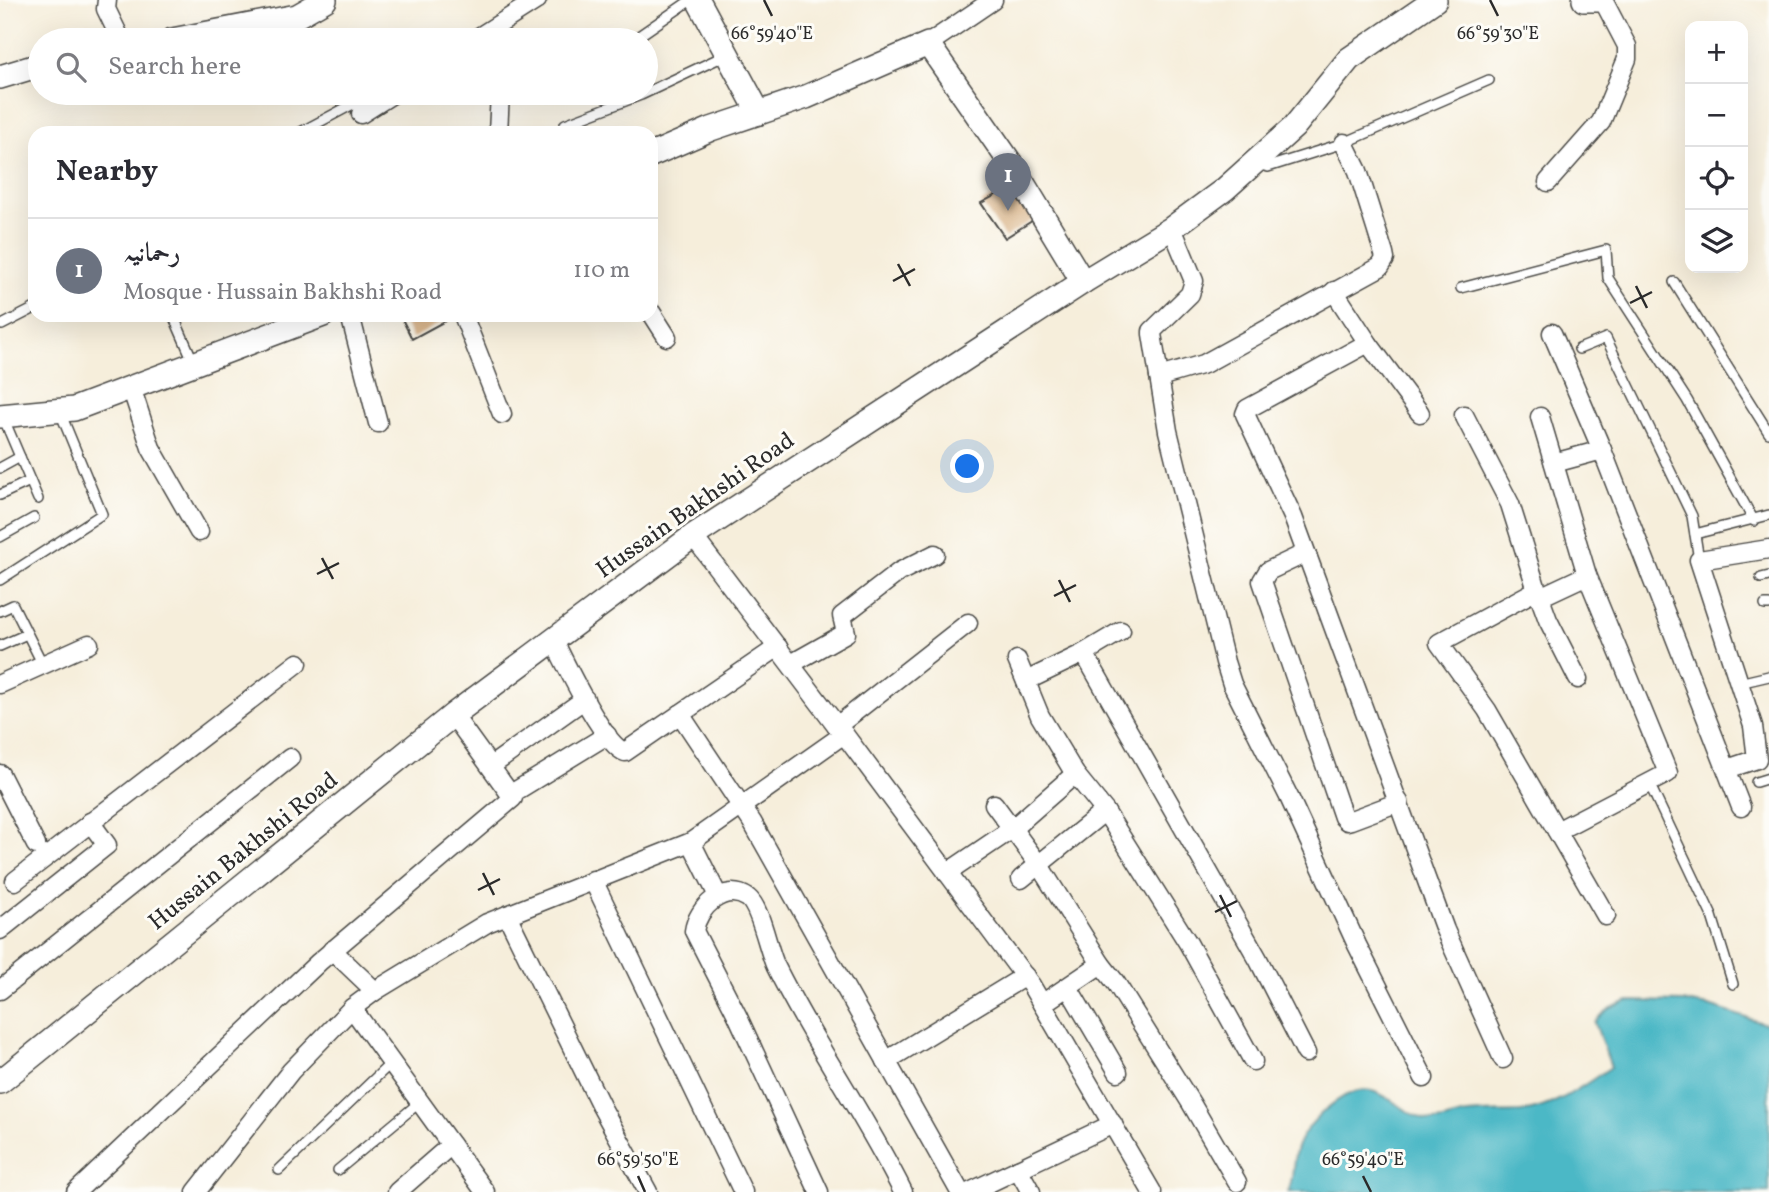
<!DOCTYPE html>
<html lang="en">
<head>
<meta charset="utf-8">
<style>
  :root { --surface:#fff; --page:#f7f7f7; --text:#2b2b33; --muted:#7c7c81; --line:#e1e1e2; --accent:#b45309 }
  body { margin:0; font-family:Vollkorn,Amiri,serif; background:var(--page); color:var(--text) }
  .controls { position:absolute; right:21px; top:21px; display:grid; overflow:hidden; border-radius:14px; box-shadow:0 7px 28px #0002 }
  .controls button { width:63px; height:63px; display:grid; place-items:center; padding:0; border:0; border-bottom:2px solid var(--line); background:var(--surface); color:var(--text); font:35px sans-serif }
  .you { position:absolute; left:968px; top:467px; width:24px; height:24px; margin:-18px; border:5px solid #fff; border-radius:50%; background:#1a73e8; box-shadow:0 0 0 10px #1a73e833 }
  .badge { display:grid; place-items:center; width:46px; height:46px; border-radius:50%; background:var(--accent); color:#fff; font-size:23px; font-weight:700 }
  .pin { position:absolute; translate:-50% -58px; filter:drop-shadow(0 2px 4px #0008) }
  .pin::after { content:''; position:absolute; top:37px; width:24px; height:21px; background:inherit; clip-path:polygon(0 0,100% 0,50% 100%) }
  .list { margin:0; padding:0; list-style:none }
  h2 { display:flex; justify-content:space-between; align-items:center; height:91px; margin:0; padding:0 28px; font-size:30px }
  h2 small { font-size:23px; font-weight:400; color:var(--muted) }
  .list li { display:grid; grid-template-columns:46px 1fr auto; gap:21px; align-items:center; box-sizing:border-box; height:105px; padding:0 28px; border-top:2px solid var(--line) }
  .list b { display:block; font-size:26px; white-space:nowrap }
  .list p { margin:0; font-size:23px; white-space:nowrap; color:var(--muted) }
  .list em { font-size:23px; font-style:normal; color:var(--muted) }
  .icon { flex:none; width:38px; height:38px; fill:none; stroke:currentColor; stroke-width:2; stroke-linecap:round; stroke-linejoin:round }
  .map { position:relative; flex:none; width:1769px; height:1192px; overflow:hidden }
  .search { position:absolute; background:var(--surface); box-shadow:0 7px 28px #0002; left:28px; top:28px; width:630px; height:77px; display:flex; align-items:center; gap:18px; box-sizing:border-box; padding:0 24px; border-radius:38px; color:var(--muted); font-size:26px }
  .panel { position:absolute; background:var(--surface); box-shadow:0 7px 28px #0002; left:28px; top:126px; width:630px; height:196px; border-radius:21px }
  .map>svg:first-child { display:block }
  .water { fill:#4bb8c6; stroke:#3b7278; stroke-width:2 }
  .building { fill:#ce9e68 }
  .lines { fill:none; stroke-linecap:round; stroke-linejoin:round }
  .service-casing { stroke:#494845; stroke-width:12 }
  .minor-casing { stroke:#494845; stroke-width:21 }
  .tertiary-casing { stroke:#494845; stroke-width:26 }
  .service { stroke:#fff; stroke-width:9 }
  .minor { stroke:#fff; stroke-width:18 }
  .tertiary { stroke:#fff; stroke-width:23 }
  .ticks { fill:none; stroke:#2b2b2b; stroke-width:2.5 }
  .labels { text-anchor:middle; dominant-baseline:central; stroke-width:6; stroke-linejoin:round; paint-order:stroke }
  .street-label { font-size:24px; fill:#2b2b2b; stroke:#fdfcf7 }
  .ticks-label { font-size:18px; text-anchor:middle; fill:#2b2b2b; stroke:#fdfcf7; stroke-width:6; stroke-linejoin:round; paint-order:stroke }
</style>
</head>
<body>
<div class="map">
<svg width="1769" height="1192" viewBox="0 0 1769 1192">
  <rect width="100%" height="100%" fill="#fdfcf7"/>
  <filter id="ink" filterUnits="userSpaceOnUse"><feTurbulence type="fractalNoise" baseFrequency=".0143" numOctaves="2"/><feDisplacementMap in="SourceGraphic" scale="14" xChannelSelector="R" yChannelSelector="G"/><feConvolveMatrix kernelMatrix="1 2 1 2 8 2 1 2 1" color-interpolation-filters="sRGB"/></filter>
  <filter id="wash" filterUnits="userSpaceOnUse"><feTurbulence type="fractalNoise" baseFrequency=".00686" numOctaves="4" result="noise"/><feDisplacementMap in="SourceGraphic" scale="28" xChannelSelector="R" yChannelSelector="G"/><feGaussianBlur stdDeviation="1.57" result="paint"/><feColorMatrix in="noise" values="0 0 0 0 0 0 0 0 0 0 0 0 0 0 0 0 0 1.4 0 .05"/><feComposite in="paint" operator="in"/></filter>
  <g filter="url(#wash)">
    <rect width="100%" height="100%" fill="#f6eedb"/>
    <path class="water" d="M1629,1001l56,1 24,4 60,19v167h-481c7,-15 3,-32 10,-47 9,-23 50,-63 77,-53 20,7 35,26 57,29 12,1 24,-6 36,-7 18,-2 36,-1 53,-2 34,-4 63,-27 90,-45l-16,-44c9,-13 19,-17 34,-22z"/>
    <g id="blocks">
      <g class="building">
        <polygon points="1014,185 1035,219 1005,238 981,203"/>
        <polygon points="400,315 456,315 412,339"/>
      </g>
    </g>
  </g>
  <g filter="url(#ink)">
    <use href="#blocks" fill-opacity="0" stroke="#494845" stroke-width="2"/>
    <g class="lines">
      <g class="service-casing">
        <g id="service">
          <polyline points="633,40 691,0"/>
          <polyline points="565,124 641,95 726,55"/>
          <polyline points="299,133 355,103 361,114"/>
          <polyline points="1256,164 1268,167 1344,143 1489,80"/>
          <polyline points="1674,282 1769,433"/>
          <polyline points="1461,288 1606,250 1608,278 1687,400 1754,521"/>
          <polyline points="173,315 194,363"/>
          <polyline points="2,325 35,308"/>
          <polyline points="1579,349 1606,338 1692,516 1699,560"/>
          <polyline points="3,417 38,499"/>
          <polyline points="0,468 20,457"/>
          <polyline points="0,495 30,481"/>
          <polyline points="1695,534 1769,515"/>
          <polyline points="0,537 34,518"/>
          <polyline points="1761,578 1769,576"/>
          <polyline points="0,580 102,514 60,412"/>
          <polyline points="1765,605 1769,605"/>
          <polyline points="0,611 13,605 43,665"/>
          <polyline points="0,646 27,634"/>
          <polyline points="1739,683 1769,676"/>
          <polyline points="1756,782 1769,778"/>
          <polyline points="1649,783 1712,916 1733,984"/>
          <polyline points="279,1170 391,1063"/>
          <polyline points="338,1170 420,1102"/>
        </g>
      </g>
      <g class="minor-casing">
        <g id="minor">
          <polyline points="107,0 106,9 121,40"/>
          <polyline points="474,40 537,0"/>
          <polyline points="928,44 993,0"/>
          <polyline points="361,114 394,93"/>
          <polyline points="498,133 500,93"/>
          <polyline points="1548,182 1601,122 1627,59 1627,46 1603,0"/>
          <polyline points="1172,228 1194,281 1190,294 1152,331 1152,334 1168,431 1225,662 1232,684 1289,797 1357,945 1424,1078"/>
          <polyline points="1334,291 1368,343 1420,413"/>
          <polyline points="651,312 667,337"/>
          <polyline points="350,315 378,423"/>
          <polyline points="463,315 502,414"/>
          <polyline points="1552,333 1602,450 1741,807"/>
          <polyline points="1368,343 1247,409 1245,414 1293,517 1445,930 1503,1059"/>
          <polyline points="1159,377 1204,364 1380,267 1385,259 1384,254 1358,171 1344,143"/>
          <polyline points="131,387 151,448 199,532"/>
          <polyline points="1464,415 1510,504 1537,590 1548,620 1578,679"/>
          <polyline points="1540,417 1587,575 1668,773 1557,831"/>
          <polyline points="1554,463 1602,450"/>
          <polyline points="693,536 837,726"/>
          <polyline points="1306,553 1268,571 1262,581 1343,817 1347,821 1351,820 1399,802"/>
          <polyline points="1537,590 1439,643 1487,710 1606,916"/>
          <polyline points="1540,597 1587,575"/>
          <path d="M553,639c11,22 51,107 72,113l153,-105"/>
          <polyline points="1084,653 1258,959 1306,1053"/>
          <polyline points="1017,660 1040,716 1075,774 1105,811 1188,943 1253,1061"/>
          <polyline points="791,664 846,633 842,616 899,572 935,554"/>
          <polyline points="1026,681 1084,653 1121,631"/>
          <polyline points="0,684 89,644"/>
          <polyline points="680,714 752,822 960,1192"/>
          <polyline points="844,734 1031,985 1152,1192"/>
          <polyline points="491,766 585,699"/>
          <polyline points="1727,769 1757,759 1753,726 1699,560 1769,549"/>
          <polyline points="0,774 36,845"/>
          <polyline points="511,794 607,735"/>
          <polyline points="994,804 1039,865 1101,964 1116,983 1191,1103 1237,1182"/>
          <polyline points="691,842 718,896"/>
          <polyline points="947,873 1012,829 1075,774"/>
          <polyline points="1021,879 1105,811"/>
          <polyline points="593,880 743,1192"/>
          <polyline points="15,881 298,663"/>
          <polyline points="507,915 601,1106 648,1192"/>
          <polyline points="0,930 107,845 90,822"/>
          <polyline points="332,950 375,991"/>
          <polyline points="1068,987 1118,1072"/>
          <polyline points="0,990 290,758"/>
          <polyline points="1042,1004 1101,964"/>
          <polyline points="352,1008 485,1192"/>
          <polyline points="886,1061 1025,976"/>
          <polyline points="1018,1169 1031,1192"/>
          <polyline points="76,1192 319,962 513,798 453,715"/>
          <polyline points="196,1192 291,1071 352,1008 375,991 487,923 691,842 844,734 837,726 968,623"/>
          <polyline points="397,1192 451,1145"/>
          <path d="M819,1192l-82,-177 -43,-84c3,-23 30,-49 54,-33 13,10 20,53 28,69 38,77 89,148 127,225"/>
          <polyline points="970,1192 1113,1124"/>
        </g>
      </g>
      <g class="tertiary-casing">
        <g id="tertiary">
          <polyline points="698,0 759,113"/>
          <polyline points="1584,0 1597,0"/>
          <polyline points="172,40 297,16 325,0"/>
          <polyline points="0,77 40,65"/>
          <polyline points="651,155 711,129 806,97 928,44 1012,165 1083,282"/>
          <polyline points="0,416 74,409 323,315"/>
          <polyline points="0,1082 453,715 693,536 1083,282 1172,228 1225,189 1294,127 1349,59 1435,0"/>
        </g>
      </g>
      <use href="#service" class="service"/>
      <use href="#minor" class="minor"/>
      <use href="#tertiary" class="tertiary"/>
    </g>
  </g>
  <path class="ticks" d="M764,0l8,16M1490,0l8,16M898,264l12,22M893,281l22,-12M1636,286l11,22M1630,303l22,-11M322,558l11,21M317,574l22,-11M1059,580l11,22M1054,596l22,-11M483,873l11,22M478,890l22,-11M1220,895l11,22M1215,912l22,-11M638,1176l7,16M1363,1176l8,16"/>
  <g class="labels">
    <g class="street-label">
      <text transform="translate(696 506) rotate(-35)">Hussain Bakhshi Road</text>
      <text transform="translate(244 852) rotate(-39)">Hussain Bakhshi Road</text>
    </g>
  </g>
  <g class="ticks-label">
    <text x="772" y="39">66°59'40"E</text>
    <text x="1498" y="39">66°59'30"E</text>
    <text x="638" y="1165">66°59'50"E</text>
    <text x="1363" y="1165">66°59'40"E</text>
  </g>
</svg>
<div class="controls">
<button>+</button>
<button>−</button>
<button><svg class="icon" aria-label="locate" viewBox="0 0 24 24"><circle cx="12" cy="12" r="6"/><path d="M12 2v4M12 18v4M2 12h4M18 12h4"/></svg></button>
<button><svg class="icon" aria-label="layers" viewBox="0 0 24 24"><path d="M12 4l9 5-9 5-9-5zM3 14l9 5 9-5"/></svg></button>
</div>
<div class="you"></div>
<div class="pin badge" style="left:1008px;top:211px;background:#6b7280">1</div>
<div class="search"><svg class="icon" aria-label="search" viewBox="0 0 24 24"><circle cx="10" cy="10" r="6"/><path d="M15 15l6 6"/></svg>Search here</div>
<section class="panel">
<h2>Nearby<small></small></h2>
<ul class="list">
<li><span class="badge" style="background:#6b7280">1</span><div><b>رحمانیہ</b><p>Mosque · Hussain Bakhshi Road</p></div><em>110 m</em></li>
</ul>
</section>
</div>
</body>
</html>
